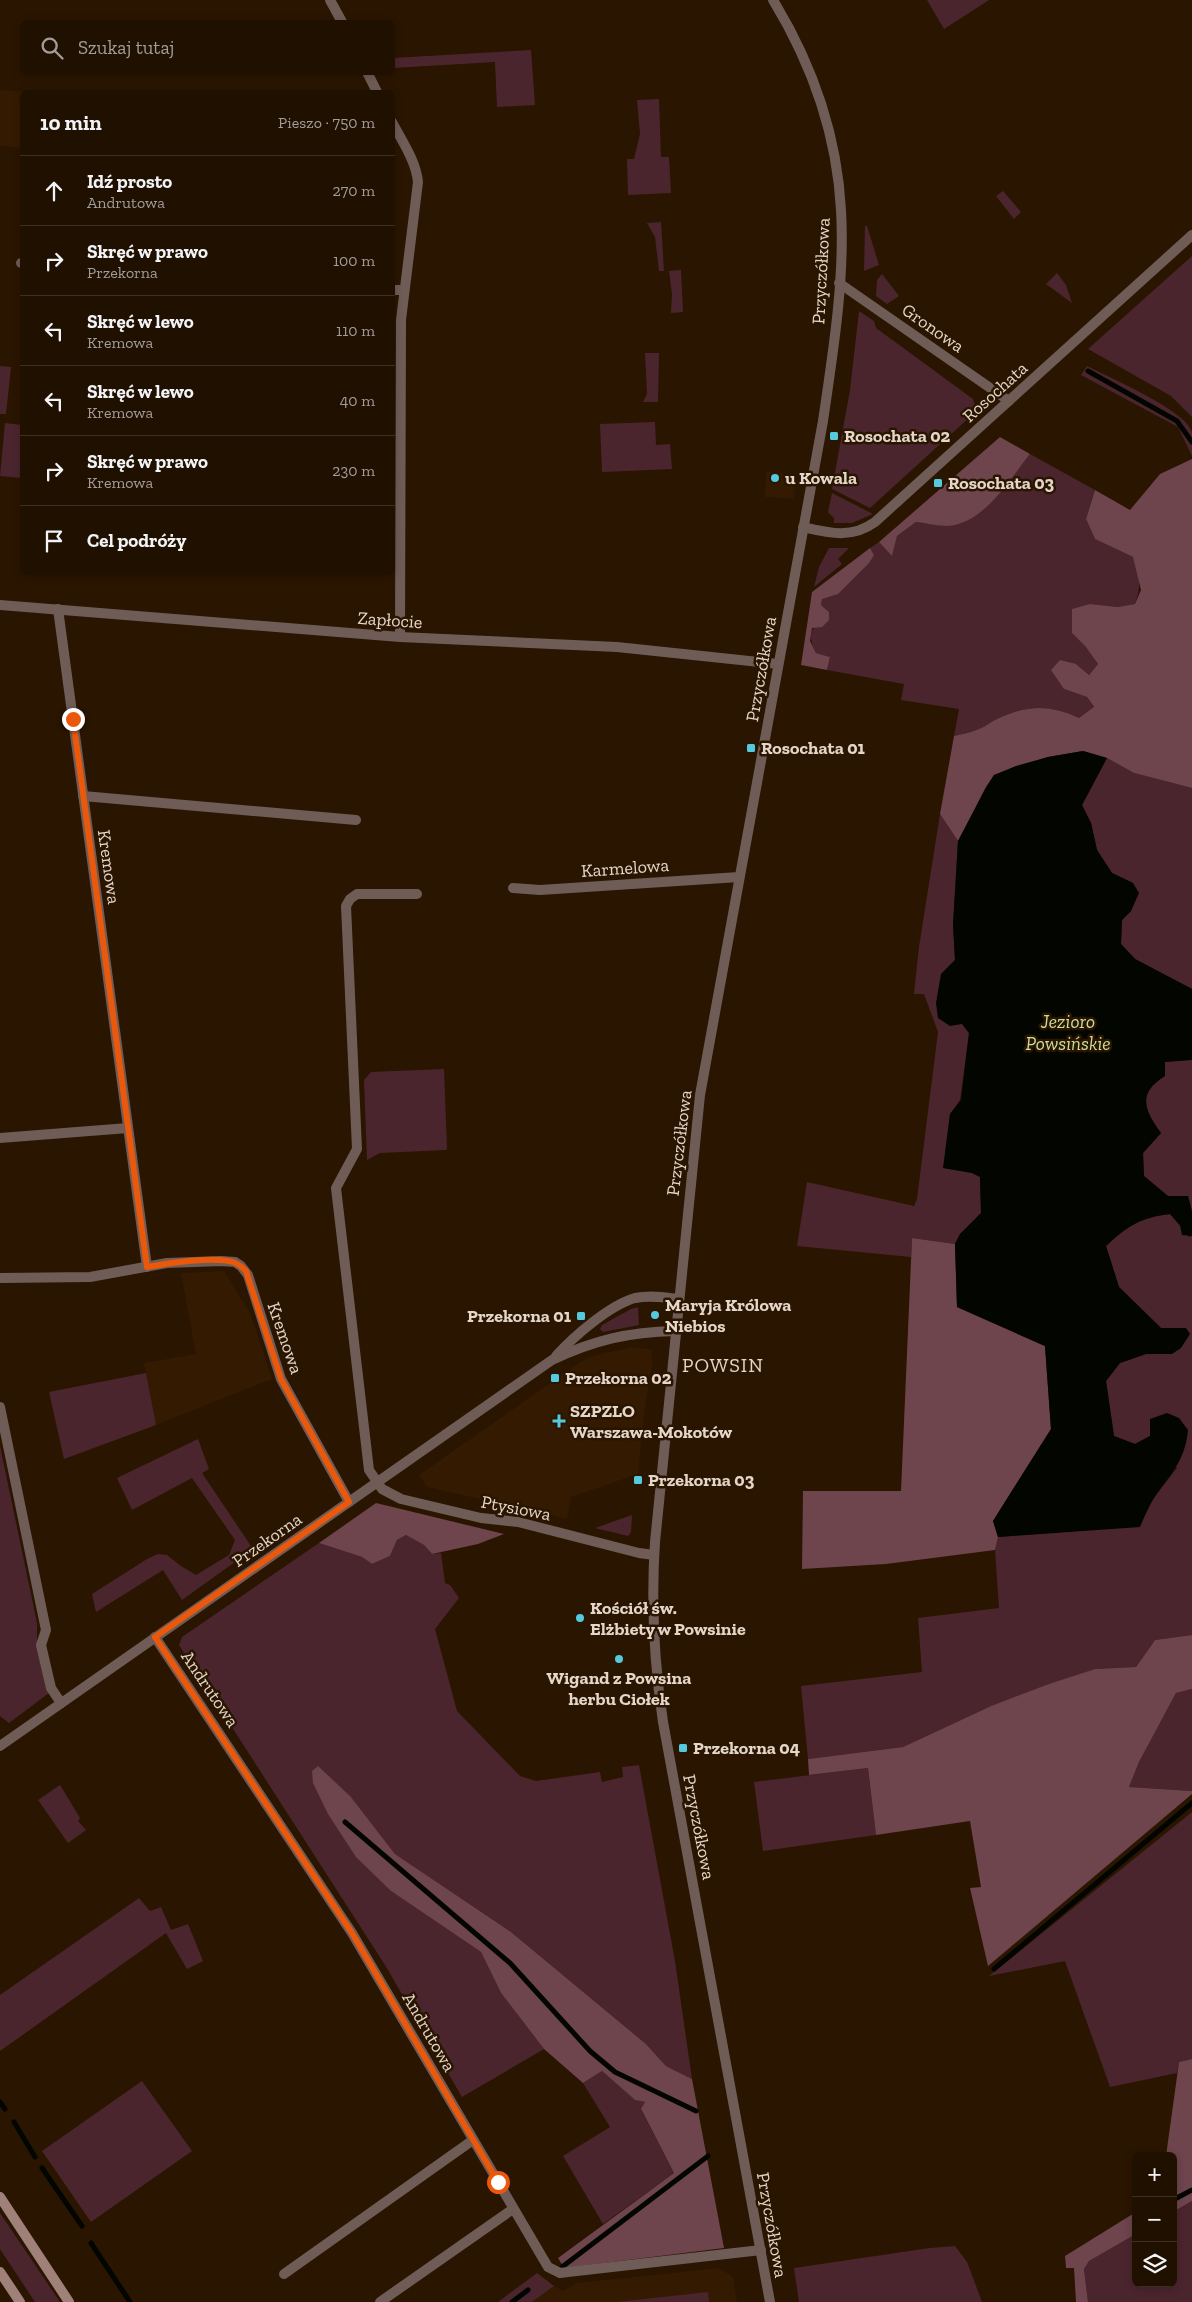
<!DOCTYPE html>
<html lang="pl">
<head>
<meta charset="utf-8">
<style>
  :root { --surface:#201000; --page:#28190a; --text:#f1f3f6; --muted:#a29d99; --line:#3d3022 }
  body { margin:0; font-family:"Zilla Slab",serif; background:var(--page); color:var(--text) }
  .controls { position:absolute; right:15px; bottom:15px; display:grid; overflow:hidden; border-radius:8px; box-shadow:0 2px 8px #0003 }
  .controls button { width:45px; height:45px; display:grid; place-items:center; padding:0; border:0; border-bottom:1px solid var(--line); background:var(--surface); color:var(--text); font:25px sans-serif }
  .stop { position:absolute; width:15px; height:15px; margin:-11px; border:4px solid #ea580c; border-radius:50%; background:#fff }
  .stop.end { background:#ea580c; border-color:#fff; box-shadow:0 1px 5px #0008 }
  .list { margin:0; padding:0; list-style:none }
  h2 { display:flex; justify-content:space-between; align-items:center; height:65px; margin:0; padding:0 20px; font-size:21px }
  h2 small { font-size:16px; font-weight:400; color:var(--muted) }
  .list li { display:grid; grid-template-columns:32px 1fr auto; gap:15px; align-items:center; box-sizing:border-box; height:70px; padding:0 20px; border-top:1px solid var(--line) }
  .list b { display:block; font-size:19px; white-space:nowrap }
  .list p { margin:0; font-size:16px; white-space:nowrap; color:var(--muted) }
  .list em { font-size:16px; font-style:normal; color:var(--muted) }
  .icon { flex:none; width:28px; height:28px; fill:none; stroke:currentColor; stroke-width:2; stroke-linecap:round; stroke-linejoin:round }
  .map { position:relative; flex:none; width:1192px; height:2302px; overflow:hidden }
  .search { position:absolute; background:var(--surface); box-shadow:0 2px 8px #0003; left:20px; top:20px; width:375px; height:55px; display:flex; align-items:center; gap:12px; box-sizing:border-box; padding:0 18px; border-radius:8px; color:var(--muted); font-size:19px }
  .panel { position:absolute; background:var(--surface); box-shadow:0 2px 8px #0003; left:20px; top:90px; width:375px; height:485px; border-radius:8px }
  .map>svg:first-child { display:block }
  .built { fill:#341a00 }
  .green { fill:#4b252e }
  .forest { fill:#6e444d }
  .water { fill:#020500 }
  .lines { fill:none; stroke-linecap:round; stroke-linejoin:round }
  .stream { stroke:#020500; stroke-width:5 }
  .minor { stroke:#6f5c57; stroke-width:10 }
  .tertiary { stroke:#6f5c57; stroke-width:10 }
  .secondary { stroke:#a08179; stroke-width:10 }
  .route { stroke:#ea580c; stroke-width:6 }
  .poi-dot { fill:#55cadf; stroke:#2a1500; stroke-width:2 }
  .labels { text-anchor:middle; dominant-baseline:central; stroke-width:5; stroke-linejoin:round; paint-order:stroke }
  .street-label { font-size:18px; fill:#e4d6c8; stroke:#2a1500 }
  .poi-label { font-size:18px; font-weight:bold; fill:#e4d6c8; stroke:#2a1500; text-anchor:start }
  .water-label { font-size:19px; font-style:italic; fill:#c9df9e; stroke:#2a1500 }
  .quarter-label { font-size:20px; letter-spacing:1px; fill:#e4d6c8; stroke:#2a1500 }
</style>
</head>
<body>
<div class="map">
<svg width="1192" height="2302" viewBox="0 0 1192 2302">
  <rect width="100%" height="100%" fill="#2a1500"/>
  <g class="built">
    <polygon points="0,90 32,92 22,92 22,148 0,146"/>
    <polygon points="766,471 796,475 794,499 765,497"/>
    <polygon points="224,1271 251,1315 272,1379 156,1425 144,1363 196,1354 181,1273"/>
    <polygon points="632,1347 653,1350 651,1358 653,1359 644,1413 638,1474 571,1497 567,1519 427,1487 419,1475 582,1361 592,1356"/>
    <polygon points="719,2268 733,2277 737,2302 532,2302 554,2286 563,2291 577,2283"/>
  </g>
  <g class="green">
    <polygon points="927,0 989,0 944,29"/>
    <polygon points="531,50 535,105 497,107 495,62 393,68 393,58"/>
    <polygon points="659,99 661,157 669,157 671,193 628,195 627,159 634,159 640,134 637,100"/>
    <polygon points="1003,191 1021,212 1014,219 996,196"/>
    <polygon points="661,222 664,271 659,271 655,237 647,223"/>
    <polygon points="865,226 867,226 879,265 864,271"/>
    <polygon points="1192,256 1192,417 1171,396 1088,349"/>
    <polygon points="681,270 683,312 671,313 672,294 669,271"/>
    <polygon points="1057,273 1066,285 1072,303 1046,284"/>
    <polygon points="882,274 899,296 887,304 876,296 877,280"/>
    <polygon points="906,305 931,329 929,331 904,314 903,309"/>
    <polygon points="859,311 874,321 876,328 973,399 976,408 972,408 971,416 870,508 832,489 850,390"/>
    <polygon points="645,353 659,353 658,402 643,402 647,394"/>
    <polygon points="0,366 11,367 6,414 0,414"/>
    <path d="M1087,366c21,11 99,44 105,66 0,7 0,17 0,24l-14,-29 -97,-52z"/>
    <polygon points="655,422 656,445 670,444 672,469 602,472 600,424"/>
    <polygon points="5,423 22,425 22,478 0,476"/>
    <path d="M1030,454l65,36 -9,29 9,20 38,18c6,18 9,28 2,47l-17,3 -28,-3 -18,29 13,13 13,18 -9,11 -13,-11 -12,25 23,8 7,11 -15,10c-29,-14 -53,-13 -82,1 -7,3 -13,9 -21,11 -7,3 -15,4 -22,6l5,-27 -58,-9 3,-16 -77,-14 3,-13 -14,-4c-11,-21 -3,-26 13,-41l-8,-7 1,-7 52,-43 -4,-7 9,-6 13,13 5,-19 19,-14 31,4 41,-21z"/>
    <polygon points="832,493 873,514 852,523 834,523 834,518 828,512"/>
    <polygon points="829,548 849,548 838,559 842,564 814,587 819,567"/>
    <polygon points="1107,758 1134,773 1192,788 1192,989 1135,959 1121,944 1122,920 1131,911 1133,883 1112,873 1097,850 1091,823 1082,805"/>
    <polygon points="940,814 958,841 953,925 955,960 941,974 962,1024 969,1033 960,1100 950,1114 944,1168 972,1173 980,1177 981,1213 960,1234 955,1244 912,1238 911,1257 797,1246 807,1182 914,1206 917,1199 938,1032 924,994 914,994 919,947"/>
    <path d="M1186,1060h6v152l-4,-16h-20l-24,-20 -1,-23 18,-20c-17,-23 -24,-40 4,-57v-14z"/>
    <polygon points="444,1069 447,1148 446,1150 380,1153 367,1160 364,1080 371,1072"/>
    <path d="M1170,1214l19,23 3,-1v399l-37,5 -19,27 -41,2 -104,37 -88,41 -95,12 -7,-73 121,-14 -4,-54 81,-10 -4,-58 3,-13 142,-11 13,-27 24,-31 -27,-32 -15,8 -21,-8 -8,-55 14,-18 26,-9h26l14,-26h-25l-42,-41 -13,-41c22,-20 34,-28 64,-32z"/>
    <polygon points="638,1307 639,1325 603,1332 600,1329 602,1325 631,1309"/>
    <polygon points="146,1373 156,1425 64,1459 49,1392"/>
    <polygon points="198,1439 209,1469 202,1473 253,1549 182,1600 163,1570 96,1612 92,1594 147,1559 158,1554 167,1555 181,1566 196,1575 229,1555 235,1540 192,1478 132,1510 117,1478"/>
    <polygon points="0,1446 37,1623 37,1647 49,1693 9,1723 0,1716"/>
    <polygon points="632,1515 631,1532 628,1536 595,1528"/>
    <polygon points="406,1535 424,1545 432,1554 441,1553 445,1583 450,1585 459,1598 435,1629 457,1711 520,1776 536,1781 600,1772 602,1782 623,1777 622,1767 639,1765 675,1961 692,2079 666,2066 646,2044 511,1932 395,1854 351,1797 391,1891 481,1952 501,1993 544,2049 462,2097 385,1965 179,1645 182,1637 319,1543 362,1557 372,1564 390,1556 397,1540"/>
    <polygon points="1192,1689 1192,1791 1129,1787 1139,1762 1176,1693"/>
    <polygon points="868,1768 876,1835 763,1851 754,1782"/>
    <polygon points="60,1785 80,1818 78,1821 86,1830 68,1843 38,1800"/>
    <polygon points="1192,1812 1192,2059 1179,2062 1177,2073 1110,2087 1065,1961 989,1976"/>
    <polygon points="139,1898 150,1911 161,1907 171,1930 188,1924 203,1961 187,1969 166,1933 0,2051 0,1995"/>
    <polygon points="602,2071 635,2100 645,2102 641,2110 674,2173 603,2224 563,2156 610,2127 583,2083"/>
    <polygon points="142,2081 192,2151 91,2222 42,2151"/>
    <polygon points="1192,2201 1192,2302 1088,2302 1084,2269 1089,2261 1136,2234 1136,2283 1173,2283 1173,2212"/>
    <polygon points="0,2213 60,2302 35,2302 0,2249"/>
    <polygon points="955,2246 967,2262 982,2302 799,2302 794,2268 930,2248"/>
    <polygon points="537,2273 554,2286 532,2302 498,2302"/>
    <polygon points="708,2292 709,2302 617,2302"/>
  </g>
  <g class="forest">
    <path d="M1000,437l30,17c-21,26 -46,70 -83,72 -10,0 -21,-3 -31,-4l-19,14 -5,20 -13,-14z"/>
    <path d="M1192,459v329l-58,-15 -27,-15 -24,-7 -35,6 -54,18 -36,66 -18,-27 14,-78c7,-2 15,-3 22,-6 8,-2 14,-8 21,-11 29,-14 53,-15 82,-1l15,-11 -7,-10 -23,-8 -13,-19 9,-10 16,4 13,11 9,-11 -13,-18 -13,-13v-24l18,-5 28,3 17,-3 6,-14 -8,-33 -38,-18 -9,-20 9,-29 35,20 30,-36z"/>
    <polygon points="870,548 874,555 869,563 838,594 822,599 821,605 829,612 829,620 822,627 812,628 810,641 816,653 830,657 827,670 801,665 812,592"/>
    <polygon points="912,1238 955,1244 957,1307 1045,1346 1051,1429 993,1521 998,1537 995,1550 886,1564 802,1569 803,1491 901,1491"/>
    <polygon points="376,1503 504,1534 478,1544 432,1554 424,1545 406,1535 397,1540 390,1556 372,1564 362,1557 319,1543"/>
    <polygon points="1192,1635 1192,1689 1176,1693 1139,1762 1129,1787 1192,1791 1192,1794 988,1966 970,1888 981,1887 970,1821 876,1835 868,1768 809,1775 808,1759 903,1747 991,1706 1049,1684 1095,1669 1136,1667 1155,1640"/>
    <polygon points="318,1766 351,1797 395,1854 511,1932 646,2044 666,2066 692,2079 724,2248 564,2268 558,2258 674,2173 641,2109 645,2102 635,2100 602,2071 583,2083 544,2049 501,1993 481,1952 391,1891 356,1857 328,1814 313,1783 312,1771"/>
    <polygon points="1192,2059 1192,2201 1173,2212 1173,2156 1166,2156 1179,2062"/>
    <polygon points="1136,2212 1136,2234 1089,2261 1084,2269 1088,2302 1076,2302 1074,2268 1066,2268 1065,2256"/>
  </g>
  <path class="water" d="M1083,751l24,7 -25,47 9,18 6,27 15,23 21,10 6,10 -8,18 -9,9 -1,24 14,15 57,30v71l-27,2v14c-28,17 -21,34 -4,57l-18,20 1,23 24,20h20l4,16v24l-10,-1 -2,-10 -10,-11c-29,3 -43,12 -64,32l13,41 42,41h25l4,6 -9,14 -9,6h-26l-26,9 -14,18 8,55 21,8 15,-8v-17l17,-6 12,5 9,12c-3,32 -18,44 -34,68 -6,9 -10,19 -14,29l-142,10 -5,-16 58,-92 -6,-83 -88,-39 -2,-63 5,-10 21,-21 -1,-36 -8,-4 -29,-5 7,-54 11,-14 8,-67 -7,-9 -12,2 -12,-8 -2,-15 5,-29 14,-14 -2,-35 5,-84 28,-54 8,-12 22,-9 32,-9z"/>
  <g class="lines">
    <g class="stream">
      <polyline points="1088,371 1177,421 1192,442"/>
      <polyline points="345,1822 510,1963 590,2051 615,2072 696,2111"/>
      <polyline points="994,1969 1192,1803"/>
      <polyline points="0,2102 5,2109"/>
      <polyline points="14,2122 35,2157"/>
      <polyline points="42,2168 82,2226"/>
      <polyline points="1173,2200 1192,2190"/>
      <polyline points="91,2243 130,2302"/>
      <polyline points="562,2267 708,2156"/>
      <polyline points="512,2302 528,2290"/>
    </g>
    <g class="minor">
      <polyline points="330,0 342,22"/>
      <polyline points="367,72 377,92"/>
      <path d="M392,122c10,19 24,39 26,60l-17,138 -1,317"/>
      <polyline points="21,263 22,263"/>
      <polyline points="839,283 1009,401"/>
      <polyline points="392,290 404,290"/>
      <polyline points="0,605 400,637 617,647 778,664"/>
      <polyline points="58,609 147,1267"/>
      <polyline points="83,796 356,820"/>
      <polyline points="513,888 540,890 739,877"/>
      <polyline points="417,894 357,894 350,899 346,906 357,1149 336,1188 369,1470 382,1489 401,1499 481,1518 518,1522 639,1553 654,1555"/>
      <polyline points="0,1138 128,1128"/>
      <polyline points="0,1278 90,1277 167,1263 221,1261 235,1262 241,1266 248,1275 281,1379 349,1502"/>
      <polyline points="0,1407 46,1630 41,1645 51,1688 61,1703"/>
      <polyline points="155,1637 352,1933 548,2267 560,2273 568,2272 761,2250"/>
      <polyline points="284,2274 473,2140"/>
      <polyline points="380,2302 513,2209"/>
    </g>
    <g class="tertiary">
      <path d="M803,527c26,6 49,12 72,-5l317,-287"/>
      <path d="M556,1356c18,-20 54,-51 79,-58 14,-3 29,-1 43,1"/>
      <path d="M0,1746l552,-386c42,-20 77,-28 123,-29"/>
      <path d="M770,2302l-107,-580c-9,-60 -12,-120 -8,-180l45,-447 123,-674c10,-69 22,-141 18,-211 -4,-75 -29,-146 -68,-210"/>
    </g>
    <g class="secondary">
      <polyline points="0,2197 69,2302"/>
      <polyline points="0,2272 20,2302"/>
    </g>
  </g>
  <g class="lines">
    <path class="route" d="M73,719l74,548c20,-4 68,-11 86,-5 6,2 9,5 13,9l35,108 68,123 -194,135 197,296 146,249"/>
  </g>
  <g class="poi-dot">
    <rect x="829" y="431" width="10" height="10" rx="2.5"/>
    <circle cx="775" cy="478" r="5"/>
    <rect x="933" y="478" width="10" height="10" rx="2.5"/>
    <rect x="746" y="743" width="10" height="10" rx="2.5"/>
    <circle cx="655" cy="1315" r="5"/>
    <rect x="576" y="1311" width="10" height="10" rx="2.5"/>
    <rect x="550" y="1373" width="10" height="10" rx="2.5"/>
    <path d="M556.5 1413.5h5v5h5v5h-5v5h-5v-5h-5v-5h5z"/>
    <rect x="633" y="1475" width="10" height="10" rx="2.5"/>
    <circle cx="580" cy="1618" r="5"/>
    <circle cx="619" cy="1659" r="5"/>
    <rect x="678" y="1743" width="10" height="10" rx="2.5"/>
  </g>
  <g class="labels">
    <g class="street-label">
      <text transform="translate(821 271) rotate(-87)">Przyczółkowa</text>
      <text transform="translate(933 328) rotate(35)">Gronowa</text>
      <text transform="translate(995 392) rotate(-42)">Rosochata</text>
      <text transform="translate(390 620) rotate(4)">Zapłocie</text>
      <text transform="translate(761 669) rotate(-80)">Przyczółkowa</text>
      <text transform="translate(109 867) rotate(82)">Kremowa</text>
      <text transform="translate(625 868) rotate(-4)">Karmelowa</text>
      <text transform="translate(679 1143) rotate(-83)">Przyczółkowa</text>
      <text transform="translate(285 1338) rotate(71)">Kremowa</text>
      <text transform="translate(516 1508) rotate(11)">Ptysiowa</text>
      <text transform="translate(267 1540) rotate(-35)">Przekorna</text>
      <text transform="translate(210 1689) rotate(56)">Andrutowa</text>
      <text transform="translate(699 1827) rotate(79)">Przyczółkowa</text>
      <text transform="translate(429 2032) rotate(60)">Andrutowa</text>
      <text transform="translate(772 2225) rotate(80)">Przyczółkowa</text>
    </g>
    <g class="poi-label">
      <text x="844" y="436">Rosochata 02</text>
      <text x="785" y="478">u Kowala</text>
      <text x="948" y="483">Rosochata 03</text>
      <text x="761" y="748">Rosochata 01</text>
      <text x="665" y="1305">Maryja Królowa<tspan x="665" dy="21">Niebios</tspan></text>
      <text x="571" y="1316" text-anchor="end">Przekorna 01</text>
      <text x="565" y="1378">Przekorna 02</text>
      <text x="570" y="1411">SZPZLO<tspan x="570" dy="21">Warszawa-Mokotów</tspan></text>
      <text x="648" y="1480">Przekorna 03</text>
      <text x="590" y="1608">Kościół św.<tspan x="590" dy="21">Elżbiety w Powsinie</tspan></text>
      <text x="619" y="1678" text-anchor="middle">Wigand z Powsina<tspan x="619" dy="21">herbu Ciołek</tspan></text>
      <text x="693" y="1748">Przekorna 04</text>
    </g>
    <g class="water-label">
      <text x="1068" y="1021">Jezioro<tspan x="1068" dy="22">Powsińskie</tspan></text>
    </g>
    <g class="quarter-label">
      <text x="723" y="1365">POWSIN</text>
    </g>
  </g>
</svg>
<div class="controls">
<button>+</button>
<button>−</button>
<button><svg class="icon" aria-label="layers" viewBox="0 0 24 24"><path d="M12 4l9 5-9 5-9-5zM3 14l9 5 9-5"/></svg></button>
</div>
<div class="stop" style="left:498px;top:2182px"></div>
<div class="stop end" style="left:73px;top:719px"></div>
<div class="search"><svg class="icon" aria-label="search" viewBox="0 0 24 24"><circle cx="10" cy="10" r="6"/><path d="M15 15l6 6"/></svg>Szukaj tutaj</div>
<section class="panel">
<h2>10 min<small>Pieszo · 750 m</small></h2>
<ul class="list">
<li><svg class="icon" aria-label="ahead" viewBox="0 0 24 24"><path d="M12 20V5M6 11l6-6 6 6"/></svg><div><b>Idź prosto</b><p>Andrutowa</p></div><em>270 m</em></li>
<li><svg class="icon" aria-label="right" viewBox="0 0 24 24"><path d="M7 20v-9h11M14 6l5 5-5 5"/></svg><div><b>Skręć w prawo</b><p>Przekorna</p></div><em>100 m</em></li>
<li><svg class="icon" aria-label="left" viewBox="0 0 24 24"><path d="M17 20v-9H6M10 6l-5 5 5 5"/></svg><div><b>Skręć w lewo</b><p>Kremowa</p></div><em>110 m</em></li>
<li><svg class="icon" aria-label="left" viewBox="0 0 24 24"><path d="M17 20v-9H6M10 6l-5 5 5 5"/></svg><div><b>Skręć w lewo</b><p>Kremowa</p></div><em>40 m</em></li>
<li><svg class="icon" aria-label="right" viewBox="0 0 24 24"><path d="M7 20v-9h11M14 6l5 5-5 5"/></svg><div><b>Skręć w prawo</b><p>Kremowa</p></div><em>230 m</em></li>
<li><svg class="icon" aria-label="arrive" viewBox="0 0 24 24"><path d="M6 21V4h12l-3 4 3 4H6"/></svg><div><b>Cel podróży</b></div></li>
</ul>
</section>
</div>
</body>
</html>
